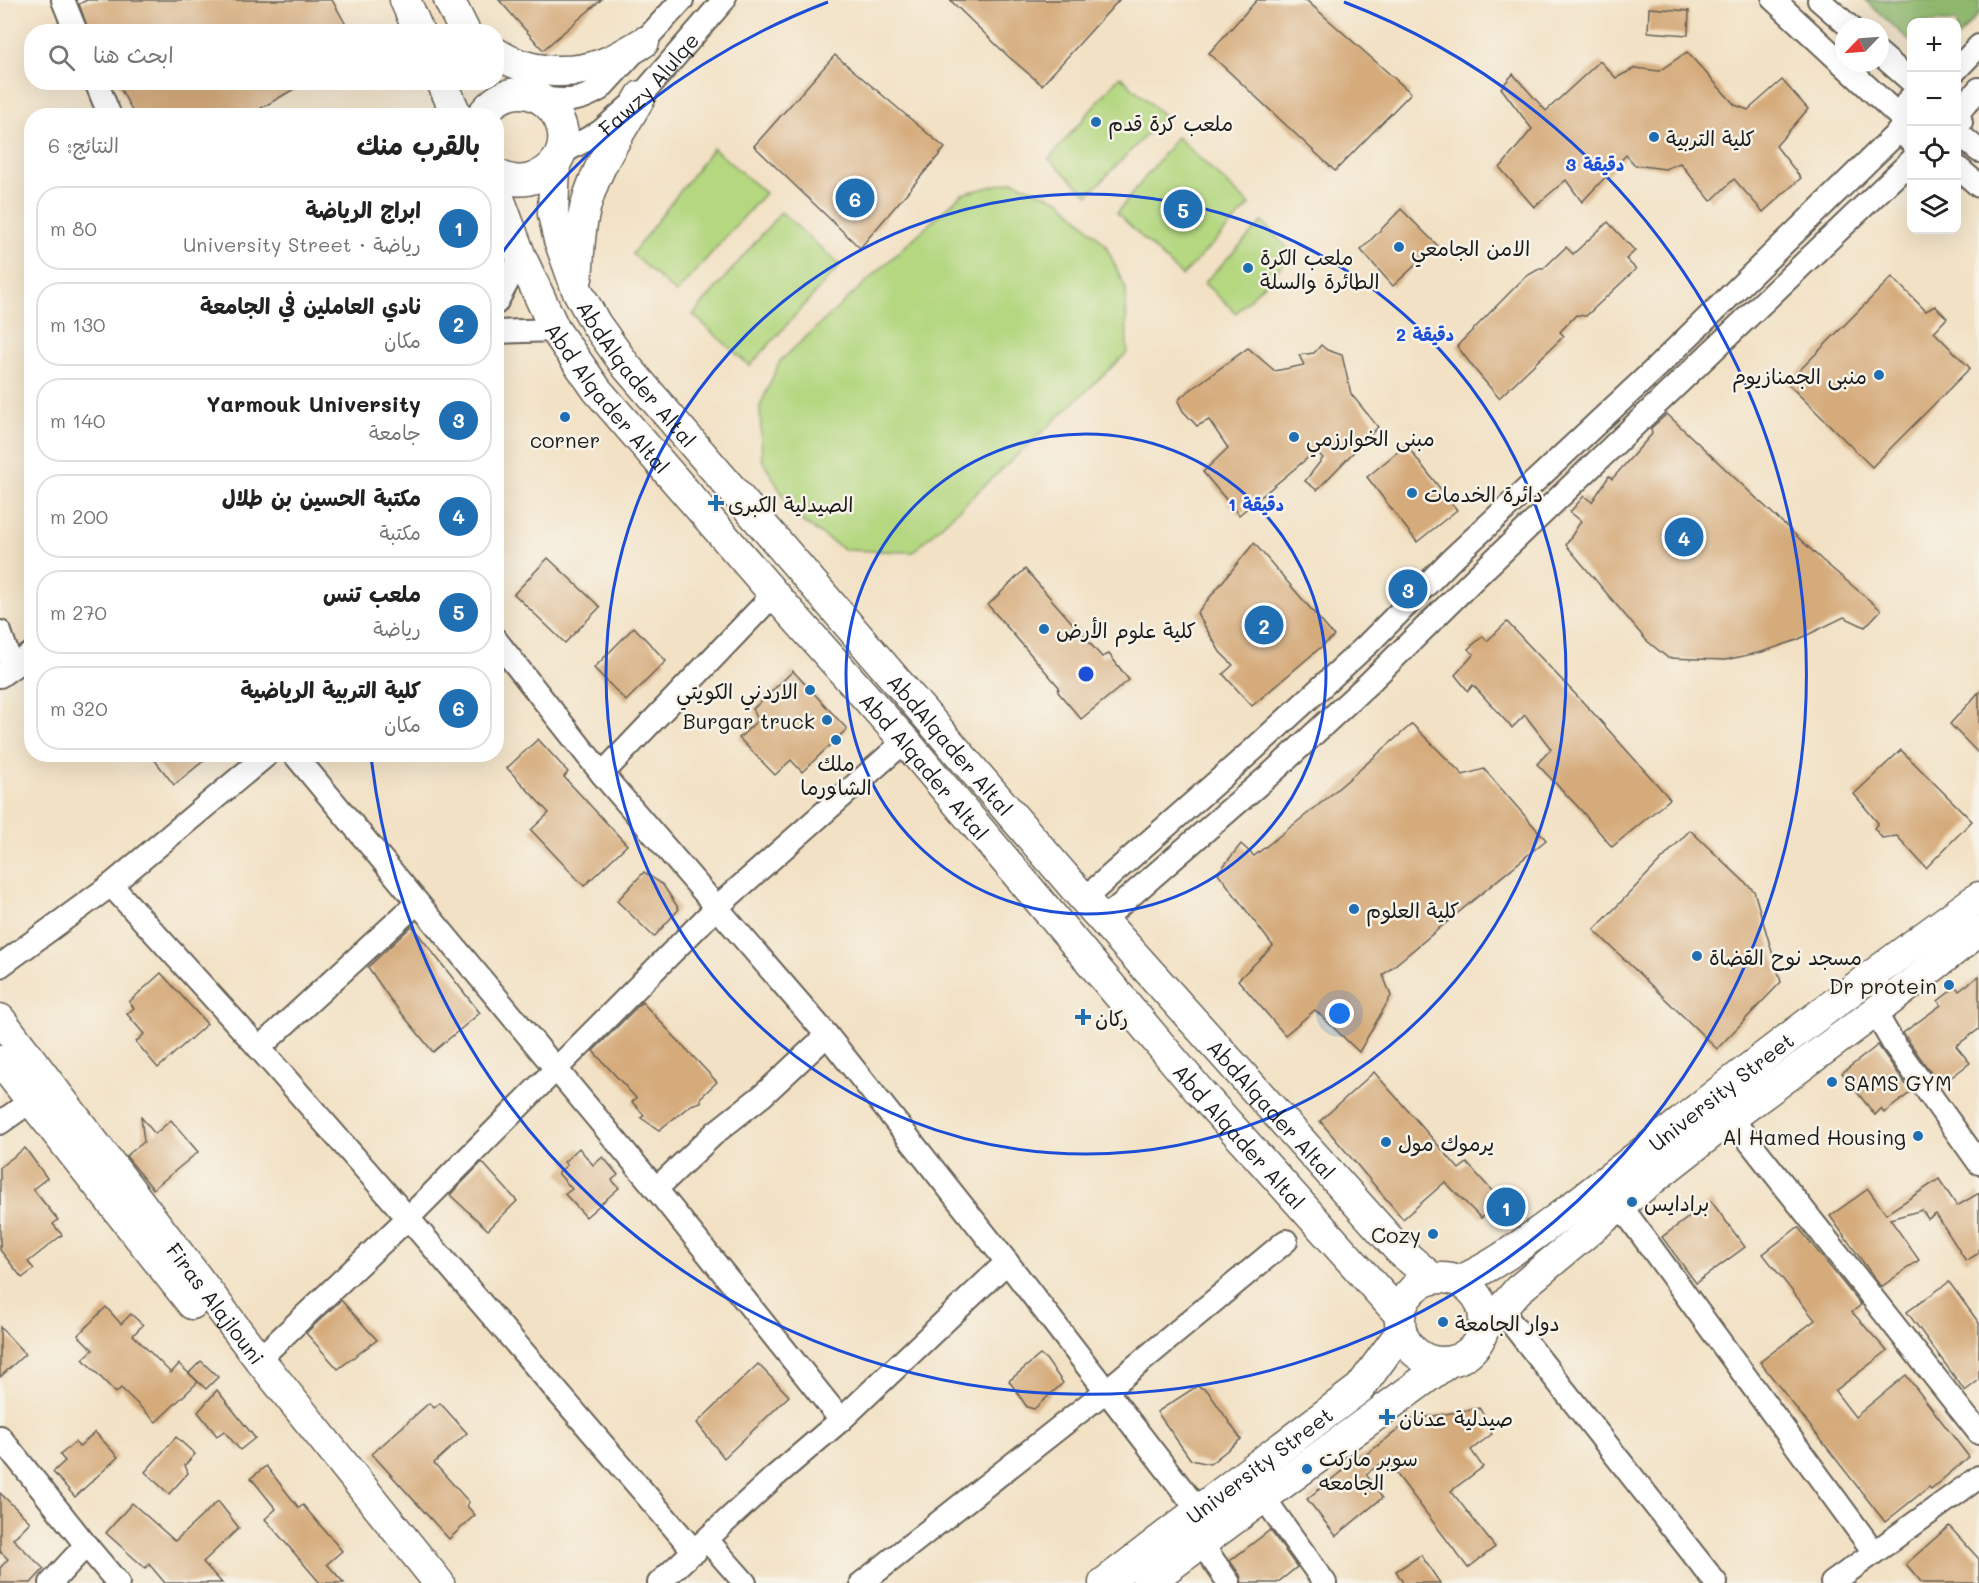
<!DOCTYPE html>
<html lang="ar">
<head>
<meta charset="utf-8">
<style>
  :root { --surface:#fff; --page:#f6f6f6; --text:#222; --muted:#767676; --line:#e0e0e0; --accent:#1f6fb2 }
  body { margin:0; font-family:Mali,"Playpen Sans Arabic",sans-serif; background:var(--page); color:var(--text); direction:rtl }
  .controls { position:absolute; right:18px; top:18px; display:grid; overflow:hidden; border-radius:12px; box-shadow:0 6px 24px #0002 }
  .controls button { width:54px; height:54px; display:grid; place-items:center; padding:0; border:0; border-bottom:2px solid var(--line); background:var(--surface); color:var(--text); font:30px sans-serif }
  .compass { position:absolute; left:1835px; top:18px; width:54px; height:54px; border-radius:50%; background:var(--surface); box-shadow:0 6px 24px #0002; rotate:245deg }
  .you { position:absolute; left:1340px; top:1014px; width:21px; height:21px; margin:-15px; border:4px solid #fff; border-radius:50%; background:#1a73e8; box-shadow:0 0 0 9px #1a73e833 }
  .badge { display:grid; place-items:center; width:39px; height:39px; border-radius:50%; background:var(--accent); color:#fff; font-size:20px; font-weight:700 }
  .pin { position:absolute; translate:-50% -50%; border:3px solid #fff; box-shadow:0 2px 6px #0006 }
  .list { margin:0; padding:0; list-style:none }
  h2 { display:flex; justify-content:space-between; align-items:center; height:78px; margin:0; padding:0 24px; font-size:26px }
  h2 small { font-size:20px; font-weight:400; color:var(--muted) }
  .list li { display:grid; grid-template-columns:39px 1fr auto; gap:18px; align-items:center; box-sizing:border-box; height:84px; margin:0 12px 12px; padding:0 12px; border:2px solid var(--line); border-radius:24px }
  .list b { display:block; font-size:22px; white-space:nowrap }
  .list p { margin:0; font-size:20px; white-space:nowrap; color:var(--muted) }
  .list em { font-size:20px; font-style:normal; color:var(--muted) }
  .icon { flex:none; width:33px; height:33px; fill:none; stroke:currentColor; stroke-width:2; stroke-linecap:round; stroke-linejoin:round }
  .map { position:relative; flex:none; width:1979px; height:1583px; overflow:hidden; direction:ltr }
  .search { position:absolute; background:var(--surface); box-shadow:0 6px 24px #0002; left:24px; top:24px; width:480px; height:66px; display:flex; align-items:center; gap:15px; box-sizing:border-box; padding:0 21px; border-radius:24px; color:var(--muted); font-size:22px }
  .panel { position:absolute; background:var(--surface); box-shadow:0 6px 24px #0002; left:24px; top:108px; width:480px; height:654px; border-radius:24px; direction:rtl }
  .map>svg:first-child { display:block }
  .green { fill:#b4d780; stroke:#687a4e; stroke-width:1.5 }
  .forest { fill:#8fb86e; stroke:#566a45; stroke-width:1.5 }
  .building { fill:#d5ab7c }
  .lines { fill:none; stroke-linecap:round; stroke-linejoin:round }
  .minor-casing { stroke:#676157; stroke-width:26 }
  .major-casing { stroke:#676157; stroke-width:33 }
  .minor { stroke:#fff; stroke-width:22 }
  .major { stroke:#fff; stroke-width:30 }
  .ring { fill:none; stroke:#1d4ed8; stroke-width:3 }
  .poi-dot { fill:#1f6fb2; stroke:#f7f3e8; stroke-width:2 }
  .labels { text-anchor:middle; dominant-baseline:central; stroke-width:5; stroke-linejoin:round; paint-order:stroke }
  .street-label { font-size:21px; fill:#1c1c1c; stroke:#f7f3e8 }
  .poi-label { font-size:21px; fill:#1c1c1c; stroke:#f7f3e8; text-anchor:start }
  .centre { fill:#1d4ed8; stroke:#f7f3e8; stroke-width:3 }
  .ring-label { font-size:18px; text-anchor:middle; font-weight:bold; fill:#1d4ed8; stroke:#f7f3e8; stroke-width:5; stroke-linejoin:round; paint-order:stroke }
</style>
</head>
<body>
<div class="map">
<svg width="1979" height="1583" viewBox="0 0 1979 1583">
  <rect width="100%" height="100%" fill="#f7f3e8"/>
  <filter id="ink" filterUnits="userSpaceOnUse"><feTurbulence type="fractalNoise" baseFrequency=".0167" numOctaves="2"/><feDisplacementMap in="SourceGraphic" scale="12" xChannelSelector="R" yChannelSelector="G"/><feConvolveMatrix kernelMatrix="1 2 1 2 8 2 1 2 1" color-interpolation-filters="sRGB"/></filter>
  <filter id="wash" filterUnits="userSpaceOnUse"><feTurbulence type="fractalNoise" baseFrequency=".008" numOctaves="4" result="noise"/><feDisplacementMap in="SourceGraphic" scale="24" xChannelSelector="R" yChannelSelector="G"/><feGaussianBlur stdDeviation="1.35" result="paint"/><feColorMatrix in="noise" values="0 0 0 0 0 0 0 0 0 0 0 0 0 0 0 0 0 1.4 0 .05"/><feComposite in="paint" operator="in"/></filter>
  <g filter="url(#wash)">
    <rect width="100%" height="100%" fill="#f2e1c4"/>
    <g class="green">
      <polygon points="1120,76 1164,116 1088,195 1049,159"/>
      <polygon points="1177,137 1250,205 1182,276 1117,213"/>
      <polygon points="713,148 765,193 676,293 632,254"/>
      <polygon points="1013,181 1061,201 1105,244 1126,289 1127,353 913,552 845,550 795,517 762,459 760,406 780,361 962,194"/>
      <polygon points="781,212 840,265 750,366 693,315"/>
      <polygon points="1262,222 1293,254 1236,313 1204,283"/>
    </g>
    <polygon class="forest" points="1865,0 1979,0 1979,13 1957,38 1956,22 1912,22 1911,42"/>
    <g id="blocks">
      <g class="building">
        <polygon points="87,0 332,0 350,32 89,32 79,4"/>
        <polygon points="499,0 601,0 543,50"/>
        <polygon points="950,0 1119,0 1042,85 1009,57"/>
        <polygon points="1257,0 1306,0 1411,93 1335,171 1209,53"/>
        <polygon points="1649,8 1689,11 1688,35 1648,32"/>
        <polygon points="1687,52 1735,105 1748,110 1782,80 1808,109 1776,146 1801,178 1763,212 1734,179 1711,201 1680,163 1665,169 1635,165 1626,155 1582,202 1566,180 1534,207 1500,168 1532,129 1501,88 1513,74 1546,111 1600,61 1616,78 1635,68 1659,71"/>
        <polygon points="835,55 945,148 860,248 754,146"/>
        <polygon points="117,82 306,82 248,116 135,116"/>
        <polygon points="1401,209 1437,245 1393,286 1361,250"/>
        <polygon points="1608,222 1635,251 1626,259 1636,269 1586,316 1576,315 1560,332 1564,336 1499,398 1476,371 1457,346 1525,277 1539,269 1543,269 1566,247 1573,254"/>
        <polygon points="1892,277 1926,311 1935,306 1947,318 1934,332 1970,368 1872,467 1787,383"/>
        <polygon points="1321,345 1327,350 1342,355 1351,394 1378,427 1317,490 1305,481 1323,458 1316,451 1239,515 1203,472 1228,448 1209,420 1197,426 1183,411 1178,401 1182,396 1248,348 1275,371 1304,365 1299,355 1314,353"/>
        <polygon points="1667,414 1822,560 1881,610 1865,627 1844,617 1797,640 1762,652 1725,660 1668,658 1646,640 1566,545 1581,521 1570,512 1584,496 1592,502 1609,476 1612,479 1652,434 1651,428"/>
        <polygon points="1406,445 1457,510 1417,542 1367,477"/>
        <polygon points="1254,543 1334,636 1252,706 1223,674 1233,665 1220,652 1197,613"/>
        <polygon points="548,558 600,607 565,643 514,594"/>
        <polygon points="1025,569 1102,657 1109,654 1129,680 1081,719 1058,692 1059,687 988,605"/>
        <polygon points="1507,622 1596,716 1670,799 1612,847 1580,809 1537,764 1551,749 1525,715 1512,728 1473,685 1468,691 1455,675 1474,654 1468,649 1483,636 1487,641"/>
        <polygon points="634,627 666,661 626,701 594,668"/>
        <polygon points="793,671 847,729 802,772 791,760 775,775 739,738 758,720 753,709"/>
        <polygon points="1979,692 1979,754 1950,724"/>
        <polygon points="1412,724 1463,775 1484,769 1546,840 1383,975 1391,996 1359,1052 1315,1010 1285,1035 1238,980 1273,946 1218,873 1241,844 1254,856 1326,799"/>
        <polygon points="538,739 568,772 564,777 627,845 584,886 531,830 549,813 507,768"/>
        <polygon points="1901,750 1972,821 1926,868 1897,836 1882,838 1874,828 1878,823 1854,794"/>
        <polygon points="150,754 212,754 174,785"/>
        <polygon points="1690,830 1754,891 1781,982 1717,1049 1594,930"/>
        <polygon points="644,872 663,885 679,909 654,937 617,901"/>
        <polygon points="412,926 480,1013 433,1052 390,999 368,967"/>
        <polygon points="161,973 207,1024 158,1068 136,1042 144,1034 127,1014 134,1008 129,1002"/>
        <polygon points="1979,976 1979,1029 1956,1046 1970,1063 1940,1086 1903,1033 1941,1005 1938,1001 1956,987 1959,991"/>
        <polygon points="642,1002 717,1082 701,1097 701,1102 691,1105 659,1130 641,1118 644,1115 632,1102 636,1098 593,1051"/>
        <polygon points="1878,1045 1911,1092 1884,1113 1881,1109 1875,1115 1842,1073"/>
        <polygon points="1374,1072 1459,1169 1467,1163 1503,1203 1481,1218 1445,1182 1403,1219 1320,1121"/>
        <polygon points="141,1117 155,1134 171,1120 198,1152 153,1189 126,1156 144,1142"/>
        <polygon points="25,1148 47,1178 33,1189 58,1220 53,1224 62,1235 28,1262 34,1269 22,1278 0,1250 0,1167"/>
        <polygon points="579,1148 593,1165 603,1157 618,1175 612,1180 619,1188 586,1217 565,1194 572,1189 558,1173 567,1165 564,1162"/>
        <polygon points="482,1162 517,1201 488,1230 450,1195"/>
        <polygon points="1939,1179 1957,1206 1979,1193 1979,1253 1966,1261 1936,1214 1928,1219 1922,1210 1890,1219 1919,1260 1881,1287 1830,1216 1868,1189 1886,1214"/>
        <polygon points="1711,1201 1745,1247 1696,1283 1662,1237"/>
        <polygon points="1798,1227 1861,1305 1852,1312 1887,1351 1835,1391 1855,1417 1906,1375 1969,1457 1931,1489 1929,1487 1885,1522 1760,1362 1815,1320 1763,1254"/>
        <polygon points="1949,1282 1979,1323 1979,1380 1965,1391 1907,1312"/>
        <polygon points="341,1300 377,1340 338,1369 306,1333"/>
        <polygon points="106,1307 121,1324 131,1314 143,1325 133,1335 171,1373 179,1364 198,1382 156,1422 121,1388 116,1393 83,1359 93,1350 78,1335"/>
        <polygon points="0,1327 25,1354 0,1377"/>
        <polygon points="1040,1355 1046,1359 1063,1383 1034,1409 1027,1407 1009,1381"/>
        <polygon points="201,1361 218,1377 206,1389 189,1373"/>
        <polygon points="758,1364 789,1396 724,1458 697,1423"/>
        <polygon points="1197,1386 1207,1390 1241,1439 1210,1464 1191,1460 1157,1412"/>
        <polygon points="217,1390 255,1438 240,1450 224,1431 217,1436 198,1412"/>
        <polygon points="429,1403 434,1408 440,1403 467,1433 434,1463 469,1502 467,1506 475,1515 449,1539 372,1454"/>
        <polygon points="1479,1408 1485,1416 1482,1422 1492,1434 1471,1450 1483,1467 1451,1491 1495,1547 1468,1568 1386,1460 1366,1474 1382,1498 1336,1536 1307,1499 1362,1455 1364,1456 1411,1420"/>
        <polygon points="95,1432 118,1457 75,1497 53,1472 65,1461 60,1455 75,1442 79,1447"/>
        <polygon points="176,1437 195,1454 185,1465 188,1473 169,1494 145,1472"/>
        <polygon points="266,1466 299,1508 303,1505 342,1551 327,1564 344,1583 320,1583 265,1519 276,1509 251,1478"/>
        <polygon points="0,1493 30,1522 13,1539 44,1569 31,1583 0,1583 0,1568 8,1559 1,1552 0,1553"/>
        <polygon points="218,1501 239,1528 203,1562 222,1583 165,1583 149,1564 145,1568 106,1533 132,1503 175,1541"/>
        <polygon points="1949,1526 1979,1559 1979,1583 1922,1583 1906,1564"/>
        <polygon points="1270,1530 1297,1567 1277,1583 1242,1583 1240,1575 1230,1561"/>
        <polygon points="1421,1555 1440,1583 1403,1583 1396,1571"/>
      </g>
    </g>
  </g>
  <g filter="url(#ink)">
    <use href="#blocks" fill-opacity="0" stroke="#676157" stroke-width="1.5"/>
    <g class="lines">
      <g class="minor-casing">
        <g id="minor">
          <polyline points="63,0 76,32"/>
          <polyline points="1774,0 1900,117"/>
          <polyline points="1819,0 1850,27"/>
          <polyline points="1880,54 1912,82"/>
          <polyline points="1956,70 1979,46"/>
          <polyline points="96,82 110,116"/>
          <path d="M1912,96c-14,14 -15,32 0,47"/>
          <path d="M540,98c26,3 37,5 60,-9l82,-89"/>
          <polyline points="1956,105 1961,122 1956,134"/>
          <polyline points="1959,111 1979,89"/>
          <polyline points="1958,133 1979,151"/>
          <path id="s1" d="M560,154l40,-22 41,-36 83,-96"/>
          <polyline points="1956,166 1979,186"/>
          <polyline points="496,303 521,257"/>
          <polyline points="496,332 555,330"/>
          <polyline points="0,632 12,667"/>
          <polyline points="496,640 602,774 827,1035 1007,1262 1198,1510"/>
          <polyline points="0,676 32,653"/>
          <polyline points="294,754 656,1189 841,1420"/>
          <polyline points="602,774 774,594"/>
          <polyline points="111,885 259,1048 408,1218 695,1552"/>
          <polyline points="1084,899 1254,749 1368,644 1453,558 1657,367 1901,129"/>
          <polyline points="1103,920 1274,771 1370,682 1475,578 1912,160"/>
          <polyline points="0,966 111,885 268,754"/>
          <polyline points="1875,1012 1893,1043 1979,1163"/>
          <polyline points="259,1048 417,903"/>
          <polyline points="1731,1118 1979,1433"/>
          <polyline points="0,1123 31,1101"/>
          <polyline points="656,1189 716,1132 763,1095 827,1035"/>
          <polyline points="1620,1205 1874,1552"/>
          <polyline points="1501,1310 1716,1583"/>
          <polyline points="259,1359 408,1218 717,907 905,741"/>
          <polyline points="0,1437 86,1545 118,1583"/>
          <polyline points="1264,1498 1325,1583"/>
          <polyline points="707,1540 745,1583"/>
          <polyline points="1201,1543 1229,1583"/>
          <polyline points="51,1583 86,1545"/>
          <polyline points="659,1583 773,1478 841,1420 1007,1262"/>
          <polyline points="862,1583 1107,1390 1286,1241"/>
          <polyline points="1832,1583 1979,1477"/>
        </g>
      </g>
      <g class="major-casing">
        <g id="major">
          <polyline points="405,0 419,32"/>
          <polyline points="449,0 465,32"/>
          <path d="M496,53c30,20 73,23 106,11 15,-5 29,-14 42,-22"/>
          <polyline points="442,82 457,116"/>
          <path d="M481,116c51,-67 122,30 55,61 -12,6 -28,4 -40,-3"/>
          <path id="s2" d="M555,163l-2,51 6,26 18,50 19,34 30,42 458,533 315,351 33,28"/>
          <path id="s3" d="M496,190l25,67 34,73 42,60 177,204 131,147 295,351 199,222"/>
          <path d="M577,278c2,-20 2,-41 6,-60 8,-45 36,-83 58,-122"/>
          <path id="s4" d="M0,1019l259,340 180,224"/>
          <polyline points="0,1061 192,1304"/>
          <circle cx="1442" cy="1320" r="42"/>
          <path id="s5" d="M1459,1281c34,-14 63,-37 92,-58 44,-33 87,-67 130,-101 97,-78 197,-152 298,-225"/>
          <polyline points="1484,1329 1518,1290 1620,1205 1731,1118 1875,1012 1979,931"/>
          <path id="s6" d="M1104,1583l142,-109 114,-86 41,-56"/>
          <polyline points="1147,1583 1447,1363"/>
        </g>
      </g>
      <use href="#minor" class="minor"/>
      <use href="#major" class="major"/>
    </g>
  </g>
  <g class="ring">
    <circle cx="1086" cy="674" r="240"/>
    <circle cx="1086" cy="674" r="480"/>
    <path d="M500 256A720 720 0 0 1 828 2M1344 2A720 720 0 1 1 371 756"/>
  </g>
  <g class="poi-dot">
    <circle cx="1096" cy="122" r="6"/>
    <circle cx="1654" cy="137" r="6"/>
    <circle cx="1399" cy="247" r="6"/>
    <circle cx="1248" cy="268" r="6"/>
    <circle cx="1879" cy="375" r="6"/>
    <circle cx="565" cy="417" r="6"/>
    <circle cx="1294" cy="437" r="6"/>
    <circle cx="1412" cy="493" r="6"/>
    <path d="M713 494h6v6h6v6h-6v6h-6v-6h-6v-6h6z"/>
    <circle cx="1044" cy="629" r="6"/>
    <circle cx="810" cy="690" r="6"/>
    <circle cx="827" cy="720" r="6"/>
    <circle cx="836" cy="740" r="6"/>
    <circle cx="1354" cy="909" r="6"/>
    <circle cx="1697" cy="956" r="6"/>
    <circle cx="1949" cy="985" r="6"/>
    <path d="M1080 1008h6v6h6v6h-6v6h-6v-6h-6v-6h6z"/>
    <circle cx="1832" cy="1082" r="6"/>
    <circle cx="1918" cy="1136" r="6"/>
    <circle cx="1386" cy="1142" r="6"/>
    <circle cx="1632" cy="1202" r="6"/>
    <circle cx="1433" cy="1234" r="6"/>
    <circle cx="1443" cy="1322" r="6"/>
    <path d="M1384 1408h6v6h6v6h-6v6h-6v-6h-6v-6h6z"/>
    <circle cx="1307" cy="1469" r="6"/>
  </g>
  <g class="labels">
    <g class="street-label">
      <text stroke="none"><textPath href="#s1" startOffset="114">Fawzy Alulqe</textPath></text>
      <text stroke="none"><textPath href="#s2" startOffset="234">AbdAlqader Altal</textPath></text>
      <text stroke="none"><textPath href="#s3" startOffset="238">Abd Alqader Altal</textPath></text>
      <text stroke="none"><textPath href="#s2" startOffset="720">AbdAlqader Altal</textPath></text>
      <text stroke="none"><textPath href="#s3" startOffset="724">Abd Alqader Altal</textPath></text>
      <text stroke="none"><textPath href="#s5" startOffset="324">University Street</textPath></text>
      <text stroke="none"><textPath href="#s2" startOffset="1206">AbdAlqader Altal</textPath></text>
      <text stroke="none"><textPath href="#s3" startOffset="1210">Abd Alqader Altal</textPath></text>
      <text stroke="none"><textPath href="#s4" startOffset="357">Firas Alajlouni</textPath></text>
      <text stroke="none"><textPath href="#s6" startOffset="195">University Street</textPath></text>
    </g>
    <g class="poi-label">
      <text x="1108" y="122">ملعب كرة قدم</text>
      <text x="1666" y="137">كلية التربية</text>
      <text x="1411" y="247">الامن الجامعي</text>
      <text x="1260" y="256">ملعب الكرة<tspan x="1260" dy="24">الطائرة والسلة</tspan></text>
      <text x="1867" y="375" text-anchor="end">منبى الجمنازيوم</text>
      <text x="1306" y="437">مبنى الخوارزمي</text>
      <text x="565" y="439" text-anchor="middle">corner</text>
      <text x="1424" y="493">دائرة الخدمات</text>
      <text x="728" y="503">الصيدلية الكبرى</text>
      <text x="1056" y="629">كلية علوم الأرض</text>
      <text x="798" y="690" text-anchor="end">الاردني الكويتي</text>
      <text x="815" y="720" text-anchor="end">Burgar truck</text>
      <text x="836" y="762" text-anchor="middle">ملك<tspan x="836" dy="24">الشاورما</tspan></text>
      <text x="1366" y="909">كلية العلوم</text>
      <text x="1709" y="956">مسجد نوح القضاة</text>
      <text x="1937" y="985" text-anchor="end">Dr protein</text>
      <text x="1095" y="1017">ركان</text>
      <text x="1844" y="1082">SAMS GYM</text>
      <text x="1906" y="1136" text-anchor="end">Al Hamed Housing</text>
      <text x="1398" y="1142">يرموك مول</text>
      <text x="1644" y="1202">برادايس</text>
      <text x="1421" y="1234" text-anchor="end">Cozy</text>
      <text x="1455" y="1322">دوار الجامعة</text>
      <text x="1399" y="1417">صيدلية عدنان</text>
      <text x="1319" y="1457">سوبر ماركت<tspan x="1319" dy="24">الجامعه</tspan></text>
    </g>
  </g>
  <circle cx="1086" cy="674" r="9" class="centre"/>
  <g class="ring-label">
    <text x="1595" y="171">3 دقيقة</text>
    <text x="1425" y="341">2 دقيقة</text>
    <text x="1256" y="511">1 دقيقة</text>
  </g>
</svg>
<div class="controls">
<button>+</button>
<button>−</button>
<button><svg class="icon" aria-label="locate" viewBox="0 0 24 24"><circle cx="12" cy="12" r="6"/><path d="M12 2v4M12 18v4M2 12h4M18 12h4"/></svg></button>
<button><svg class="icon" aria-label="layers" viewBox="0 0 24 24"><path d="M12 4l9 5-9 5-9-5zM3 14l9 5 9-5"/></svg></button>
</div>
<svg class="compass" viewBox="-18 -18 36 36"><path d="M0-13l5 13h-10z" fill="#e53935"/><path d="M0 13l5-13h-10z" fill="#767676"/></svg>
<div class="you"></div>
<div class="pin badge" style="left:1506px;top:1207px">1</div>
<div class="pin badge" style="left:1264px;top:625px">2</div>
<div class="pin badge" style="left:1408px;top:589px">3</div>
<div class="pin badge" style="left:1684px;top:537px">4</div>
<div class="pin badge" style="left:1183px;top:209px">5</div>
<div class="pin badge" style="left:855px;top:198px">6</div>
<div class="search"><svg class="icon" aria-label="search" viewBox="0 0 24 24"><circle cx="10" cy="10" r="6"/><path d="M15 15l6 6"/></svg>ابحث هنا</div>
<section class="panel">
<h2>بالقرب منك<small>النتائج: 6</small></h2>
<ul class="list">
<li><span class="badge">1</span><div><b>ابراج الرياضة</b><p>رياضة · University Street</p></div><em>80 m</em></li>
<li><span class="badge">2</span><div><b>نادي العاملين في الجامعة</b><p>مكان</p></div><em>130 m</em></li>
<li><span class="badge">3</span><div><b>Yarmouk University</b><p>جامعة</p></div><em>140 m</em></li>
<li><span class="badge">4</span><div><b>مكتبة الحسين بن طلال</b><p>مكتبة</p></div><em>200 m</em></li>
<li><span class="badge">5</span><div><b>ملعب تنس</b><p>رياضة</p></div><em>270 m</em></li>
<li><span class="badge">6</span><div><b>كلية التربية الرياضية</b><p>مكان</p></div><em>320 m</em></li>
</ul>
</section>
</div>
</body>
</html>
